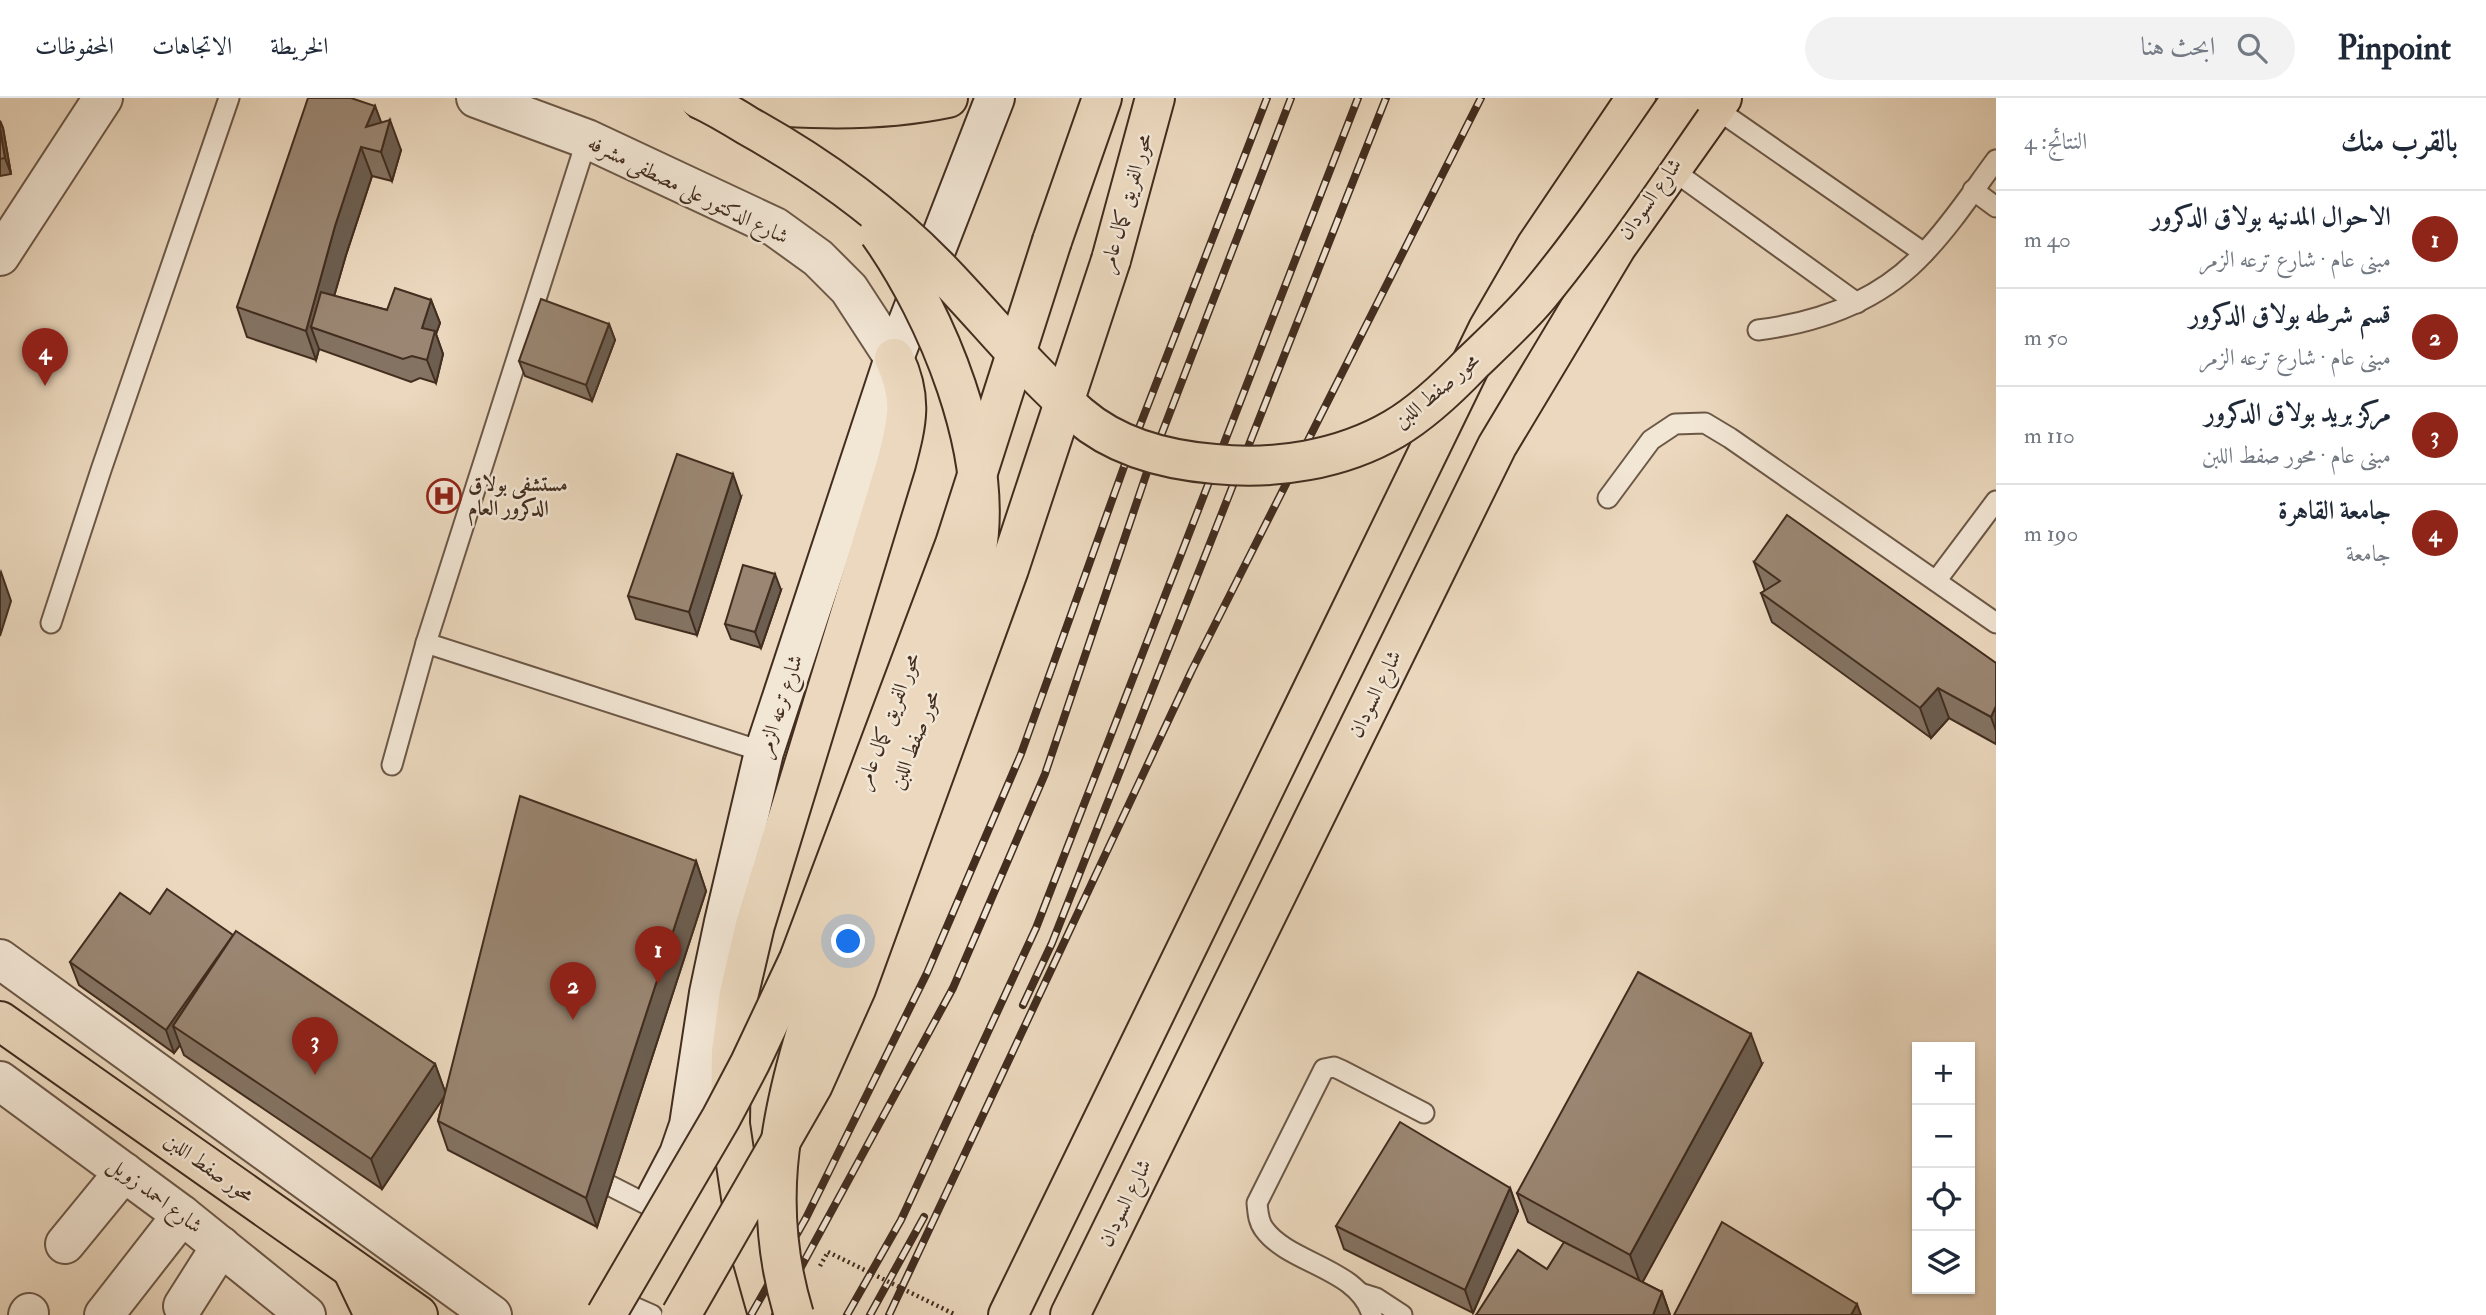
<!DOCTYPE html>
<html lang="ar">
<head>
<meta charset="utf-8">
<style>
  :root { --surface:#fff; --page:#f2f2f3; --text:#1f2937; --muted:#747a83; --line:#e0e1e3; --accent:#8f2418 }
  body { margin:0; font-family:"IM FELL Double Pica",Amiri,serif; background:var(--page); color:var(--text); direction:rtl }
  .controls { position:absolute; right:21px; bottom:21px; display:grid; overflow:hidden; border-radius:0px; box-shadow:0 2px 5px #0004 }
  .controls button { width:63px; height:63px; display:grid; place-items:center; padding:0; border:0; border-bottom:2px solid var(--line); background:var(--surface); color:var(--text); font:35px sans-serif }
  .you { position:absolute; left:849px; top:844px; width:24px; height:24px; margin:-18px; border:5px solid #fff; border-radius:50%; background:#1a73e8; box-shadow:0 0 0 10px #1a73e833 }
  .badge { display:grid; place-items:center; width:46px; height:46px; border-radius:50%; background:var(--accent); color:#fff; font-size:23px; font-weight:700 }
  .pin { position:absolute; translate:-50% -58px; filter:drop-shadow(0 2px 4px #0008) }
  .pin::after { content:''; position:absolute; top:37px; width:24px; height:21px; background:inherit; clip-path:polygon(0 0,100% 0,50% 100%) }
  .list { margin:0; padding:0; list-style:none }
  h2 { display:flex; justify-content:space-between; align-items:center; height:91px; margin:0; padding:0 28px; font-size:30px }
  h2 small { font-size:23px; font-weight:400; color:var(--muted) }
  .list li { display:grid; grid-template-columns:46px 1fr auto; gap:21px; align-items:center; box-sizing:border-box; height:98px; padding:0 28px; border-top:2px solid var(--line) }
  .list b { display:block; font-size:26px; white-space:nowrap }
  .list p { margin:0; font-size:23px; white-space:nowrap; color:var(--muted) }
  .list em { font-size:23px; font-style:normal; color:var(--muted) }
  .icon { flex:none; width:38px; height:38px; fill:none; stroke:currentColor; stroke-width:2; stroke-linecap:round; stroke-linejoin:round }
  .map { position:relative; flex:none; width:1996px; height:1217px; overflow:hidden; direction:ltr }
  header { display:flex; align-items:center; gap:42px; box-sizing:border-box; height:98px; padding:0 35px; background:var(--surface); border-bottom:2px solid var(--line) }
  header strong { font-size:33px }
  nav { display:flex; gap:38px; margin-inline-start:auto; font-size:24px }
  .search { width:490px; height:63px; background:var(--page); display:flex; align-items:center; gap:18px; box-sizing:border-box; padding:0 24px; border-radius:38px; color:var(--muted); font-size:26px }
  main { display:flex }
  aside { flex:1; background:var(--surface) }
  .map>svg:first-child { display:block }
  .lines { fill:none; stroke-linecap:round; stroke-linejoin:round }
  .service-casing { stroke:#6c5847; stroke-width:23 }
  .minor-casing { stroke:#6c5847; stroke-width:42 }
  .tertiary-casing { stroke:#6c5847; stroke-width:42 }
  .secondary-casing { stroke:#422d1f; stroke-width:42 }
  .primary-casing { stroke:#422d1f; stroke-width:42 }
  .motorway-casing { stroke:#422d1f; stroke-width:42 }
  .path { stroke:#422d1f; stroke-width:4.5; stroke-dasharray:2 3.5; stroke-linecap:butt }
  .service { stroke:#f2e6d5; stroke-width:19 }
  .minor { stroke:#f2e6d5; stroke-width:38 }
  .tertiary { stroke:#f2e6d5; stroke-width:38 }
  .secondary { stroke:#f2e6d5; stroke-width:38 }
  .primary { stroke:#ebd8be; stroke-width:38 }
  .motorway { stroke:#ebd8be; stroke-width:38 }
  .rail-casing { stroke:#422d1f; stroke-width:8 }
  .rail { stroke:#f2e6d5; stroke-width:5; stroke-dasharray:16; stroke-linecap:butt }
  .primary-bridge-casing { stroke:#422d1f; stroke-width:42; stroke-linecap:butt }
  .motorway-bridge-casing { stroke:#422d1f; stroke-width:42; stroke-linecap:butt }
  .path-bridge { stroke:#422d1f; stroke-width:4.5; stroke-dasharray:2 3.5; stroke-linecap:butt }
  .primary-bridge { stroke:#ebd8be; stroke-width:38 }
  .motorway-bridge { stroke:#ebd8be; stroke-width:38 }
  .wall { fill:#847362; stroke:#422d1f; stroke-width:2 }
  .shaded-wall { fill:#6c5e50; stroke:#422d1f; stroke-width:2 }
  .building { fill:#9a8672; stroke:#422d1f; stroke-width:2 }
  .labels { text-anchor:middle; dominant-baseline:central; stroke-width:5; stroke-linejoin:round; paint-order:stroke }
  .street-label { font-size:21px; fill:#422d1f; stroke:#f2e6d5 }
  .poi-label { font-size:21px; font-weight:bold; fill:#422d1f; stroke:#f2e6d5; text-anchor:start }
</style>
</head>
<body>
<header>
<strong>Pinpoint</strong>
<div class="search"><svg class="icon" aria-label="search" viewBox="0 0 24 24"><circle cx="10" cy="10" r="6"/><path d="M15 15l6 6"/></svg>ابحث هنا</div>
<nav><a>الخريطة</a><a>الاتجاهات</a><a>المحفوظات</a></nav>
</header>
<main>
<aside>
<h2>بالقرب منك<small>النتائج: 4</small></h2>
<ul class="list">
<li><span class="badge">1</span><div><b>الاحوال المدنيه بولاق الدكرور</b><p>مبنى عام · شارع ترعه الزمر</p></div><em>40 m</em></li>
<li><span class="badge">2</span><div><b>قسم شرطه بولاق الدكرور</b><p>مبنى عام · شارع ترعه الزمر</p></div><em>50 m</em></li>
<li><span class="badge">3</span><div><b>مركز بريد بولاق الدكرور</b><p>مبنى عام · محور صفط اللبن</p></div><em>110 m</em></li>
<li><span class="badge">4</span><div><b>جامعة القاهرة</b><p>جامعة</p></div><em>190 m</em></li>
</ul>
</aside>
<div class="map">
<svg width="1996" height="1217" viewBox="0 0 1996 1217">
  <rect width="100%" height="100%" fill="#ebd8be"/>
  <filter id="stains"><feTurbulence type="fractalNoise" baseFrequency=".00286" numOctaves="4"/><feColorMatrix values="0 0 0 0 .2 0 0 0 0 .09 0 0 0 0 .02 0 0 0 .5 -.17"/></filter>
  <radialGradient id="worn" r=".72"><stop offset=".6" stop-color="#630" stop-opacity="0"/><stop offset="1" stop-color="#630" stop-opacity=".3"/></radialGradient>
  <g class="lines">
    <g class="service-casing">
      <g id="service">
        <polyline points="1715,10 1924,155"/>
        <polyline points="1671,71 1857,205"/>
        <polyline points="1973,92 1996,109"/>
        <path d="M1758,232c63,-8 122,-29 166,-77 27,-28 49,-62 72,-93"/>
        <polyline points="1608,400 1651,342 1675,326 1705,325 1730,340 1996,525"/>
        <polyline points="1936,483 1996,403"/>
        <polyline points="51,525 101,372 229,0"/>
        <polyline points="426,545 764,654"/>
        <polyline points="392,667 426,545 587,41"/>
        <polyline points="589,1077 652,1109"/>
        <polyline points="1360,1195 1376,1200 1402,1217"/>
        <polyline points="609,1198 652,1217"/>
        <path d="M1372,1217c-13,-47 -83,-51 -108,-86 -6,-8 -6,-17 -7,-26l67,-134 10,-2 7,3 83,43"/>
      </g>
    </g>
    <g class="minor-casing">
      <g id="minor">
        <polyline points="0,158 103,0"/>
        <polyline points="0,861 492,1217"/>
        <polyline points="0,983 182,1117 306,1217"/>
        <polyline points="65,1146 124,1074"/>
        <polyline points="183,1208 221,1148"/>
        <polyline points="28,1217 29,1215"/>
        <polyline points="104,1217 182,1117"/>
      </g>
    </g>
    <g class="tertiary-casing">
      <polyline id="tertiary" points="476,0 587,41 775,129 818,160 849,191 894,260"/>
    </g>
    <g class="secondary-casing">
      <polyline id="secondary" points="657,1098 679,1056 689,1027 709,895 724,824 764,654 894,260 995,0"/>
    </g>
    <g class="primary-casing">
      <g id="primary">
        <polyline points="0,923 418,1217"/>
        <path d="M768,1217l-20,-71 -18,-120 1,-72 8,-59 16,-68 141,-461c11,-42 17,-66 -2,-106"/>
        <polyline points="1008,1217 1488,231 1536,148 1636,0"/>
        <polyline points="1070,1217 1497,348 1617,148 1722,0"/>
      </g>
    </g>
    <g class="motorway-casing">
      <g id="motorway">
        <path d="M702,2c82,8 165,15 246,-2"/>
        <polyline points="1052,143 1102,0"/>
        <polyline points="1111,162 1155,0"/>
        <polyline points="352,1171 374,1217"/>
      </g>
    </g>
    <polyline class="path" points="820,1168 828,1154"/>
    <use href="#service" class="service"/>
    <use href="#minor" class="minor"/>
    <use href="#tertiary" class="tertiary"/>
    <use href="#secondary" class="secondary"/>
    <use href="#primary" class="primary"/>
    <use href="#motorway" class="motorway"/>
    <g class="rail-casing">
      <g id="rail">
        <polyline points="1023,907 1052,845 1386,0"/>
        <polyline points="751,1217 806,1120 927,875 1021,656 1125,366 1267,0"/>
        <polyline points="775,1217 953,890 1045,676 1147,374 1291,0"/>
        <polyline points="847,1217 901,1122 1036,830 1358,0"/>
        <polyline points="870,1217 924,1119"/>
        <polyline points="889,1217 1192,572 1481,0"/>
      </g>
    </g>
    <use href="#rail" class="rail"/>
    <g class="primary-bridge-casing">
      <g id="primary-bridge">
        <path d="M698,0c17,8 34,18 50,28 70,39 133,84 189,141 48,49 90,103 142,148 37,32 87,45 136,49 60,6 126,-4 179,-35 29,-17 55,-42 78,-66 23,-22 47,-44 67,-68 52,-63 97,-131 143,-197"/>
        <path d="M794,1217c-32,-105 -16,-194 16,-296 34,-85 65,-172 98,-258 25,-67 55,-135 68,-206 19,-102 -39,-240 -97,-322"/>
      </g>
    </g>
    <g class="motorway-bridge-casing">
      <g id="motorway-bridge">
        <polyline points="606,1217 721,1020 750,965 799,861 955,446 1052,143"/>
        <polyline points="681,1217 813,987 856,891 1009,471 1111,162"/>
      </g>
    </g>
    <polyline class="path-bridge" points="828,1154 956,1217"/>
    <use href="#primary-bridge" class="primary-bridge"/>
    <use href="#motorway-bridge" class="motorway-bridge"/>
  </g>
  <g class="wall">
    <polygon points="375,8 381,25 401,52 392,83 372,78 346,157 334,198 387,212 431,202 440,225 436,236 443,256 436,285 420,280 411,284 319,251 316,262 247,239 237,209"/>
    <polygon points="0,23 3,30 11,76 0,78"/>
    <polygon points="609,226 615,242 592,303 525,278 519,263"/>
    <polygon points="741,399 697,537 636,521 628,498"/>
    <polygon points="1754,464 1996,565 1996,646 1949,620 1931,640 1772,524 1761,495 1765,493"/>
    <polygon points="781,492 761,550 731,541 725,526"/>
    <polygon points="696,763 706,793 597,1129 448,1052 438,1023 444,998 382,1091 184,957 180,947 174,955 79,887 70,864 150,816 233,838 435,966 445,994"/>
    <polygon points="1762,966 1642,1184 1662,1194 1670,1217 1476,1217 1547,1171 1567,1146 1528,1124 1517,1095"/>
    <polygon points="1510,1090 1518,1113 1473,1215 1344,1151 1336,1128"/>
  </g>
  <g class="shaded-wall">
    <polygon points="375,8 386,37 366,29"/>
    <polygon points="390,22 401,52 392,83 381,54"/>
    <polygon points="0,23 3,30 11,76 5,60 0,31"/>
    <polygon points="361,49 372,78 346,157 324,233 311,229 319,251 316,262 306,233 335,128"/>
    <polygon points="431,202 440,225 436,236 443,256 436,285 427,262 422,230"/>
    <polygon points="609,226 615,242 592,303 586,287"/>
    <polygon points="733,376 741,399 697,537 689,514"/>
    <polygon points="1,474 11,503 0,538 0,477"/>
    <polygon points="775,476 781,492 761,550 755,534"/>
    <polygon points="1938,590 1949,620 1931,640 1920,610"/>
    <polygon points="1996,608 1996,633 1991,619"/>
    <polygon points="696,763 706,793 597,1129 586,1100"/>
    <polygon points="233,837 173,928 180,947 174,955 166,932"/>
    <polygon points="1751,936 1762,966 1641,1187 1630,1157"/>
    <polygon points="435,966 446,996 382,1091 371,1061"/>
    <polygon points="1510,1090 1518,1113 1473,1215 1465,1192"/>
    <polygon points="1662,1194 1670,1217 1653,1217"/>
    <polygon points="1857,1206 1861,1217 1851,1217"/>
  </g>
  <g class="building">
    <polygon points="308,0 351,0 375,8 366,29 390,22 381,54 361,49 335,128 306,233 237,209"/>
    <polygon points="0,31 5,60 0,61"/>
    <polygon points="395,190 431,202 422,230 435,233 427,262 412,258 403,261 311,229 321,194 387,212"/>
    <polygon points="541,201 609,226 586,287 519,263"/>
    <polygon points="677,356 733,376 689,514 628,498"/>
    <polygon points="1787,417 1996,565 1996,608 1991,619 1938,590 1920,610 1761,495 1780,483 1754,464"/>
    <polygon points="743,467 775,476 755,534 725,526"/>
    <polygon points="520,698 696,763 586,1100 438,1023"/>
    <polygon points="167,791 233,837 166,932 70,864 120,795 150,816"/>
    <polygon points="236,833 435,966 371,1061 173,928"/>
    <polygon points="1638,874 1751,936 1630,1157 1517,1095"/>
    <polygon points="1400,1024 1510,1090 1465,1192 1336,1128"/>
    <polygon points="1722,1124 1857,1206 1851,1217 1674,1217"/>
    <polygon points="1564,1144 1662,1194 1653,1217 1476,1217 1518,1152 1547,1171"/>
  </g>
  <defs>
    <g id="hospital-ring" transform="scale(1.75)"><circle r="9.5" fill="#f2e6d5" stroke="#8f2418" stroke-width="1.5"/><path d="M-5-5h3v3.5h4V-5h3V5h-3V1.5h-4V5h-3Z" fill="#8f2418"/></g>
  </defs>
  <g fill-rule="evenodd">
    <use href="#hospital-ring" x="444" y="398"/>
  </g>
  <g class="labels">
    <g class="street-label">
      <text transform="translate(688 92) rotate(26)">شارع الدكتور على مصطفى مشرفه</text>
      <text transform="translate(1650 101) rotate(-55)">شارع السودان</text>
      <text transform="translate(1126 105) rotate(-74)">محور الفريق كمال عامر</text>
      <text transform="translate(1437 293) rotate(-40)">محور صفط اللبن</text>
      <text transform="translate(1375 596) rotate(-64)">شارع السودان</text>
      <text transform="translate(780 608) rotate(-72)">شارع ترعه الزمر</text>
      <text transform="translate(888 623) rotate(-69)">محور الفريق كمال عامر</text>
      <text transform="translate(915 642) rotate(-69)">محور صفط اللبن</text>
      <text transform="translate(209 1070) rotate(35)">محور صفط اللبن</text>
      <text transform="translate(155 1097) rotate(37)">شارع احمد زويل</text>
      <text transform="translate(1125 1105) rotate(-64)">شارع السودان</text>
    </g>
    <g class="poi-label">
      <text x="468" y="386">مستشفى بولاق<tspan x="468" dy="24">الدكرور العام</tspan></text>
    </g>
  </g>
  <rect width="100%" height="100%" filter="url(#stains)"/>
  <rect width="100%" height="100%" fill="url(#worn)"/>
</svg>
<div class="controls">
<button>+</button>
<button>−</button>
<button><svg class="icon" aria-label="locate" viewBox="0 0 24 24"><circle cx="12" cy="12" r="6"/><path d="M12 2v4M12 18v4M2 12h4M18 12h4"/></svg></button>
<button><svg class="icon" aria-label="layers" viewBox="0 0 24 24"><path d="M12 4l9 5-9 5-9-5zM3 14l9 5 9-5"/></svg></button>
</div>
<div class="you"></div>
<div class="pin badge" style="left:658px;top:886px">1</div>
<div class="pin badge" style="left:573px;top:922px">2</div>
<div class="pin badge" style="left:315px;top:977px">3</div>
<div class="pin badge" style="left:45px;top:288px">4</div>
</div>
</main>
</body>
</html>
